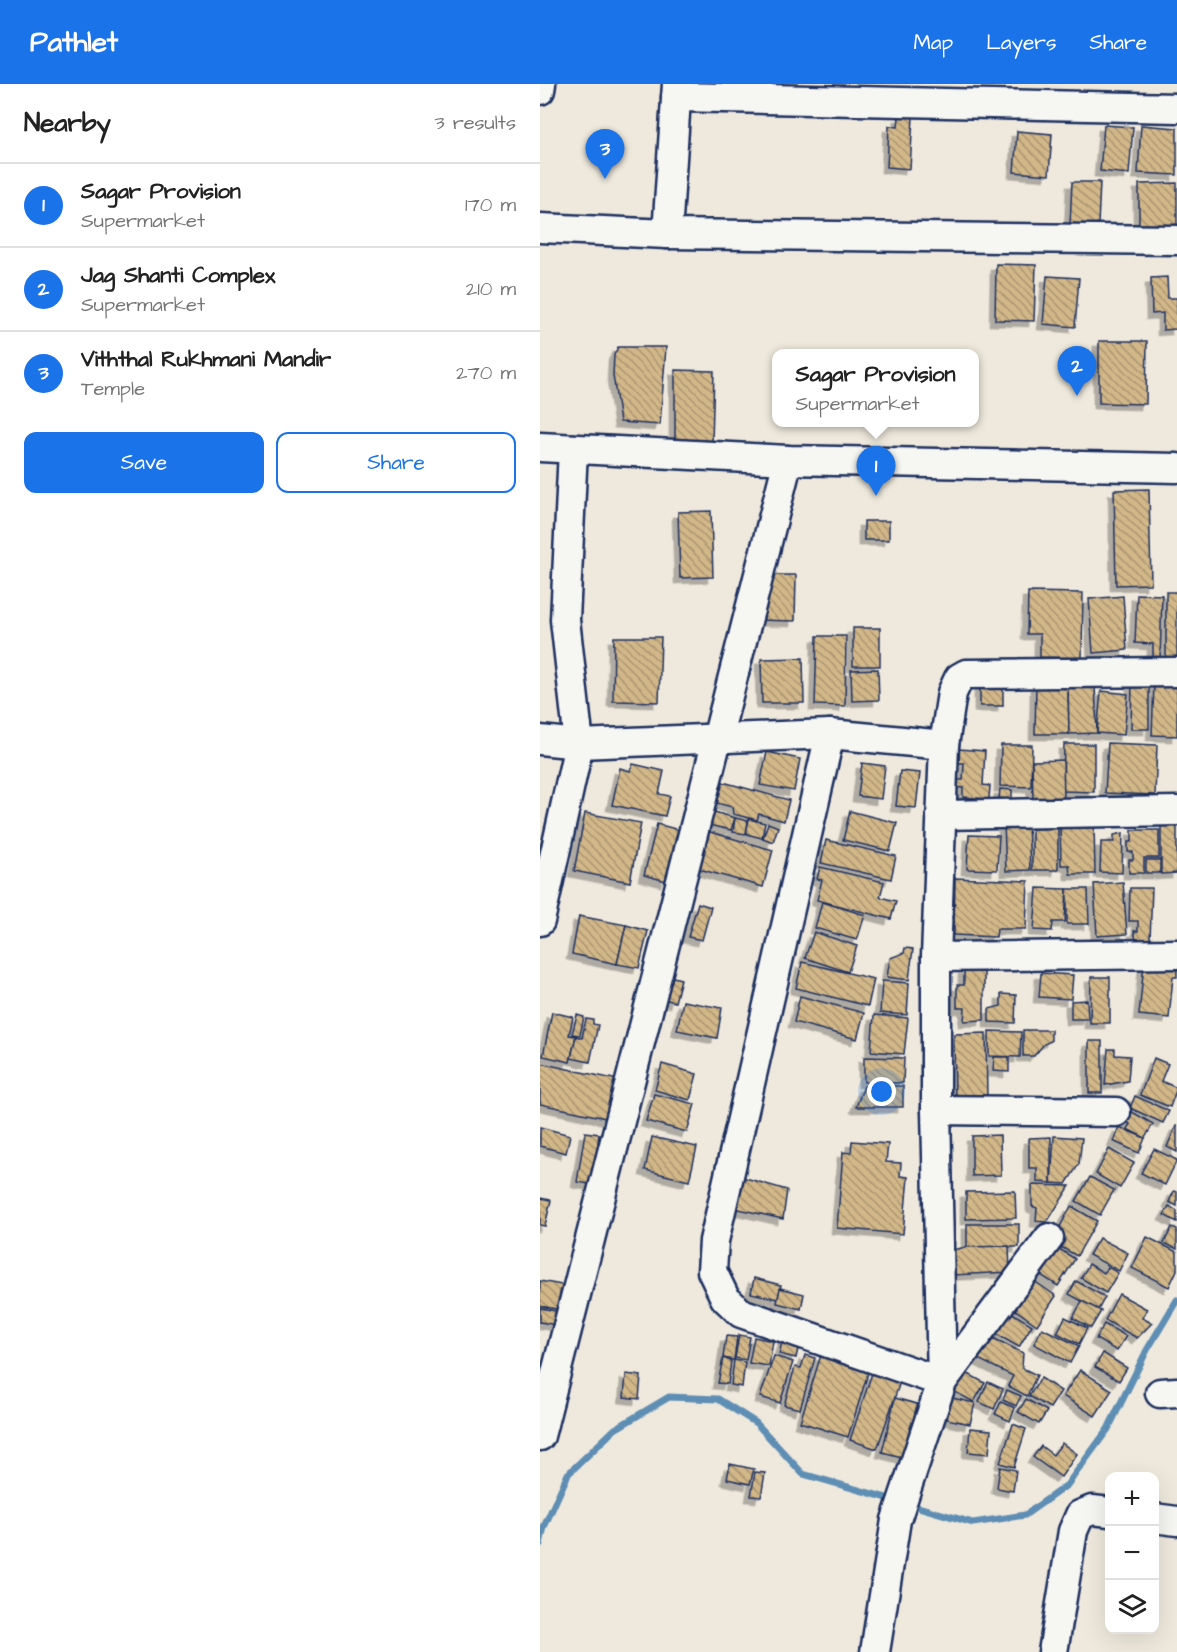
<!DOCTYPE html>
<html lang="en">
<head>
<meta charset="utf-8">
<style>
  :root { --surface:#fff; --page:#f2f2f2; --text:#222; --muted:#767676; --line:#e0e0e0; --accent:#1a73e8 }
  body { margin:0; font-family:"Architects Daughter",sans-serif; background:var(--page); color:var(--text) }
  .controls { position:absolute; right:18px; bottom:18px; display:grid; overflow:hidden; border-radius:12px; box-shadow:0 6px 24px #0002 }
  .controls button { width:54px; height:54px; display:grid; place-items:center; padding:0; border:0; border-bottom:2px solid var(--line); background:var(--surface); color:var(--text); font:30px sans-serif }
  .you { position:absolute; left:342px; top:1008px; width:21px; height:21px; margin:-15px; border:4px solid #fff; border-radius:50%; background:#1a73e8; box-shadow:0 0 0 9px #1a73e833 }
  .badge { display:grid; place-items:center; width:39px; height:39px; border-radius:50%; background:var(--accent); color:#fff; font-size:20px; font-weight:700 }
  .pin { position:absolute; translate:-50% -50px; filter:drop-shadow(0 2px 3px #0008) }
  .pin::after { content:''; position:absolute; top:32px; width:21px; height:18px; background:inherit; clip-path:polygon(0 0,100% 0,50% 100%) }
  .popup { position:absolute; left:232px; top:265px; width:207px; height:78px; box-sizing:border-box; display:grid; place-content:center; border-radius:12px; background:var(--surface); filter:drop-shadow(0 2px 4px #0005); font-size:20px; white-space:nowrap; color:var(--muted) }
  .popup b { font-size:22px; color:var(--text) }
  .popup::after { content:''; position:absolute; left:50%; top:100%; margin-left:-12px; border:12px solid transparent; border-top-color:var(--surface) }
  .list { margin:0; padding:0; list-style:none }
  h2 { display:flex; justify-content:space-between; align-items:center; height:78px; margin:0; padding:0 24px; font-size:26px }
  h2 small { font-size:20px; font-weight:400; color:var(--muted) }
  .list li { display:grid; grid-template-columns:39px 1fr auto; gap:18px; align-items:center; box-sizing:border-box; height:84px; padding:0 24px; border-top:2px solid var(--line) }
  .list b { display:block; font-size:22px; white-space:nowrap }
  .list p { margin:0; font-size:20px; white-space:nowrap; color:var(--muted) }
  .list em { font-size:20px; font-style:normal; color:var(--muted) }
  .actions { display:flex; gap:12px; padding:18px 24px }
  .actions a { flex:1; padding:14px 0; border:2px solid var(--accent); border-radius:12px; text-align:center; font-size:21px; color:var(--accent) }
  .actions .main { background:var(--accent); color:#fff }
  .icon { flex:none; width:33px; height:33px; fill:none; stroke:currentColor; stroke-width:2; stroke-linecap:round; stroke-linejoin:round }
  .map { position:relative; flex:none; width:637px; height:1568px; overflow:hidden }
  header { display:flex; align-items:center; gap:36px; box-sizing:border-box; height:84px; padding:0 30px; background:var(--accent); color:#fff }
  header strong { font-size:28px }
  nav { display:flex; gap:33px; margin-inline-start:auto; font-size:21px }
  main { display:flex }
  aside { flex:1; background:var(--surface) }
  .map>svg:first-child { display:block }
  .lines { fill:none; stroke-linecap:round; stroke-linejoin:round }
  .stream { stroke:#5f8eb4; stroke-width:7 }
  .building { fill:url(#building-back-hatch); stroke:#1b2f5e; stroke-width:1.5; filter:url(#shadow) }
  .minor-casing { stroke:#1b2f5e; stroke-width:33 }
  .minor { stroke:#f6f6f2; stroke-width:28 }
</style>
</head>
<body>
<header>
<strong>Pathlet</strong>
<nav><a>Map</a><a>Layers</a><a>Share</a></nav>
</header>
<main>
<aside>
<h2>Nearby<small>3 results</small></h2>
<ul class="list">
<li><span class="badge">1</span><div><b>Sagar Provision</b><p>Supermarket</p></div><em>170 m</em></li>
<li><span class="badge">2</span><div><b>Jag Shanti Complex</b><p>Supermarket</p></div><em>210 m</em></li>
<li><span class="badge">3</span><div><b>Viththal Rukhmani Mandir</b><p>Temple</p></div><em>270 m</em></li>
</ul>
<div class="actions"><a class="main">Save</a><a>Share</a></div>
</aside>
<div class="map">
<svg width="637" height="1568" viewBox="0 0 637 1568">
  <defs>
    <pattern id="building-back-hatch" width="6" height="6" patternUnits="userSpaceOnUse" patternTransform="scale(1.5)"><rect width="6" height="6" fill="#d2b788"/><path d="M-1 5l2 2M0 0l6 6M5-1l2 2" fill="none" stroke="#aa9572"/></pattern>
    <filter id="shadow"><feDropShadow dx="-5.5" dy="5.5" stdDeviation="0" flood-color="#0004"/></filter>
  </defs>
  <rect width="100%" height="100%" fill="#efe9dd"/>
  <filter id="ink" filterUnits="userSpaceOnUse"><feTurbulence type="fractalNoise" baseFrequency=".0167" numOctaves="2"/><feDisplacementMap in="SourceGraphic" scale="12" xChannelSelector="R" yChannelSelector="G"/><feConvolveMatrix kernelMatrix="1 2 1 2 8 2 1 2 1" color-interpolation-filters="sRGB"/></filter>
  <g filter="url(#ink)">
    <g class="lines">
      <g class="stream">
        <polyline points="368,1420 433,1439 485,1431 527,1401 568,1345 607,1266 637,1216"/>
        <polyline points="0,1460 4,1443 28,1390 75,1345 129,1313 178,1315 216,1339 263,1390 354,1416"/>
      </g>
    </g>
    <g class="building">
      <polygon points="359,32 373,33 370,85 347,83 349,42 358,43"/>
      <polygon points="564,41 593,43 589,90 560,87"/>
      <polygon points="601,41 637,44 637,91 598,89"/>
      <polygon points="477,47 512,50 509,91 474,88"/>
      <polygon points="532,98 560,98 558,141 530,140"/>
      <polygon points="637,99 637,148 599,148 599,100"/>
      <polygon points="456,180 496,181 494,237 455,236"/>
      <polygon points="507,192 539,194 535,243 503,240"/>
      <polygon points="627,193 628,214 637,214 637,245 623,246 623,229 612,230 611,194"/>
      <polygon points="559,257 607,257 606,320 559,319"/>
      <polygon points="78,263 126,263 120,341 80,338 73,291 74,271"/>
      <polygon points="135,286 174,287 172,359 135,361"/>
      <polygon points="609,405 611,500 576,501 574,406"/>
      <polygon points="171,427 173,493 140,494 138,428"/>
      <rect x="324" y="437" width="25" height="19"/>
      <polygon points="228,491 256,491 255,537 212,536"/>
      <polygon points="488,508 543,509 542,574 500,573 500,550 487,550"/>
      <rect x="626" y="508" width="11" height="69"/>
      <polygon points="597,510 622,511 620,576 613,576 613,560 595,559"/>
      <polygon points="583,512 587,566 553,569 549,515"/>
      <rect x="313" y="544" width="27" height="38"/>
      <polygon points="277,552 306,552 305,622 275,621"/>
      <polygon points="74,553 121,553 119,618 73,617"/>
      <polygon points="263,574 264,619 222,619 221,575"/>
      <polygon points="338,585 339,616 312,617 311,586"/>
      <polygon points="440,594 463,595 463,622 440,622"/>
      <polygon points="592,599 609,599 609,645 591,645"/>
      <polygon points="614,599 637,600 637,652 612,651"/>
      <polygon points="496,600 528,600 529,650 495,650"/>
      <polygon points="528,600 555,600 557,649 529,650"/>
      <polygon points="561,607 588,610 584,651 557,649"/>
      <polygon points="568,659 617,661 615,711 565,709"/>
      <polygon points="524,660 554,660 554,708 523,707"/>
      <polygon points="461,661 492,661 491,703 460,702"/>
      <polygon points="419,665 445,667 443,701 450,702 449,715 423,713 423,704 415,703 415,696 423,696 424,679 419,679"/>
      <polygon points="227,668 260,675 254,707 220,701"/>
      <polygon points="523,676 524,714 493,715 492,677"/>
      <polygon points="322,679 345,682 341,715 318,712"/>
      <polygon points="93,680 124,687 119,710 130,712 125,732 72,721 80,684 90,687"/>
      <polygon points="360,687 380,689 376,724 356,722"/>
      <polygon points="183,698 249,716 244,737 219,730 217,736 193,730 192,723 177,719"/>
      <polygon points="460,705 472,706 472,716 459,715"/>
      <polygon points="171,727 195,734 191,746 168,741"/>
      <polygon points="310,727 357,739 350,767 303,756"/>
      <polygon points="45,729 101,739 90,798 34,787"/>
      <polygon points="195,734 208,737 206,750 193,748"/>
      <polygon points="209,735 225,739 222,754 206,750"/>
      <polygon points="554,738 555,790 530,790 529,781 521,781 520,739"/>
      <polygon points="228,739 238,743 233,758 223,754"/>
      <polygon points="488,739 490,786 466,787 464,740"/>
      <polygon points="117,740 139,746 126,797 104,791"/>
      <polygon points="621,741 637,741 637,789 621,790"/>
      <polygon points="518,744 518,786 492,786 492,745"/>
      <polygon points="163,746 233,766 223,803 152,783"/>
      <polygon points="592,746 619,746 619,774 604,774 604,789 589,789 589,776 593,776 593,768 588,768 588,758 592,758"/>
      <polygon points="583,749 582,789 560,788 561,758 574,758 574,751"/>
      <polygon points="429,751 459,752 457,786 427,785"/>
      <polygon points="286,756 356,772 351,795 281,779"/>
      <rect x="606" y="776" width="14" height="13"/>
      <polygon points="280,783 344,798 340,813 356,817 351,835 277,816 282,796 277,795"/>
      <polygon points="415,794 488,797 486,845 457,845 456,853 414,851"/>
      <polygon points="583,798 587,850 557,852 554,800"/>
      <polygon points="497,804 527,805 525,838 513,838 512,847 494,846"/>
      <polygon points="590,804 612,804 610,856 596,856 594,847 598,847 598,837 589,837"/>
      <polygon points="527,805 548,805 549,840 527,840"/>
      <polygon points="282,818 325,831 317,856 275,844"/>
      <polygon points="158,819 171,823 162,856 148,853"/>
      <polygon points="39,832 86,841 77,880 32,870"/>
      <polygon points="86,841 108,847 99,884 77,880"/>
      <polygon points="274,848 317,862 308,888 265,874"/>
      <polygon points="365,864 373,865 369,896 347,893 350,874 364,869"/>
      <polygon points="262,878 334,895 328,922 256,904"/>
      <polygon points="604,879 637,883 637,893 633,893 629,934 599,931"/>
      <polygon points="424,885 444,885 444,936 424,937 425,924 417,924 417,901 424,901"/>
      <polygon points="501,889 533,891 531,915 499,913"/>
      <polygon points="122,890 141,895 135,918 117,913"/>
      <polygon points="551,893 570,893 570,939 550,939"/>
      <polygon points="342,897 369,899 367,931 340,929"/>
      <polygon points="461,910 476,911 475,939 449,938 449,925 461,922"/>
      <polygon points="260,912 324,929 317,955 254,938"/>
      <polygon points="547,916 548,935 531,935 531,917"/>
      <polygon points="143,917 182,924 177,954 137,946"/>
      <polygon points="12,928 33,933 29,951 36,952 30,978 3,972"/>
      <polygon points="37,931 44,933 40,951 32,950"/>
      <polygon points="334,931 368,934 364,970 331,967"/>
      <polygon points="46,935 53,936 53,940 58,941 50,978 31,974 36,952 42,954"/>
      <polygon points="483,946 511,946 511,957 504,960 494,972 483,972"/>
      <polygon points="449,947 481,948 480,973 449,972"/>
      <polygon points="446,949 447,1014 415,1015 414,950"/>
      <rect x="549" y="957" width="13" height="52"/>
      <polygon points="568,965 575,965 575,971 590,972 588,997 565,1001"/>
      <polygon points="324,973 364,974 363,999 324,998"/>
      <polygon points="454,973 469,973 469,988 453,987"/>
      <polygon points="614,974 628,980 621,997 637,1004 630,1023 600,1011"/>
      <polygon points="0,979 83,997 75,1036 0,1020"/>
      <polygon points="122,980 157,990 150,1016 115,1006"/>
      <polygon points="324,1002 363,1002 363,1023 316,1023"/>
      <polygon points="114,1010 155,1020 147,1048 106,1037"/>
      <polygon points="595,1012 629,1027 623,1039 590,1024"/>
      <polygon points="587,1025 613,1040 605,1054 587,1045 590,1040 581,1035"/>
      <polygon points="636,1042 637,1042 637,1068 627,1063"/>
      <polygon points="0,1043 30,1051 26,1069 0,1062"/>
      <polygon points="579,1043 605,1054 599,1069 573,1057"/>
      <polygon points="45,1048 59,1050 58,1059 67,1061 61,1102 37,1098"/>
      <polygon points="460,1051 461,1091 432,1092 432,1052"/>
      <polygon points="514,1052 542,1054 539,1080 526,1100 511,1099"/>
      <polygon points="112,1053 157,1063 149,1097 105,1086"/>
      <polygon points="511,1053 511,1099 497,1098 497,1084 489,1084 489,1054"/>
      <polygon points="312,1057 348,1060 346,1078 361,1079 360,1092 368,1093 363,1150 297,1144 303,1068 311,1069"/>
      <polygon points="569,1065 594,1079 580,1104 556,1090"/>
      <polygon points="614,1065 637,1076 625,1101 601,1089"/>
      <polygon points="202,1093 247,1106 243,1135 194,1124"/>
      <polygon points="550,1093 574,1106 560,1131 536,1117"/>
      <polygon points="492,1101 530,1102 509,1135 506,1138 496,1137 497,1124 492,1122"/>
      <polygon points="475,1107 476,1134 426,1135 426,1108"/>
      <polygon points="634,1107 637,1108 637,1122 629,1118"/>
      <polygon points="0,1114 11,1116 5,1142 0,1141"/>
      <polygon points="531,1122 557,1137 537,1172 512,1158"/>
      <polygon points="629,1122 637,1127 637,1138 624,1131"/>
      <rect x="427" y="1140" width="52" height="23"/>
      <polygon points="632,1143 637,1145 637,1165 624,1159"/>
      <polygon points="607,1153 637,1168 637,1186 629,1203 592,1184"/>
      <polygon points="559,1154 588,1169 579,1187 549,1171"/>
      <polygon points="510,1159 535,1175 518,1202 493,1186"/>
      <polygon points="469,1162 470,1188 413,1191 411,1166 427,1163"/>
      <polygon points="549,1180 564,1189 568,1183 578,1189 566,1209 541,1194"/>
      <polygon points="487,1192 516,1212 497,1241 467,1220"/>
      <polygon points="214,1194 241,1201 238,1215 211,1209"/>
      <polygon points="0,1197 33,1203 28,1227 0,1222"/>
      <polygon points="536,1197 565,1213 558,1226 529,1210"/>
      <polygon points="240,1204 264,1210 261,1225 237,1219"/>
      <polygon points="579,1210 607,1225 602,1234 612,1239 597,1254 565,1236"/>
      <polygon points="542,1217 561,1227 551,1244 533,1234"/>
      <polygon points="0,1224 28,1229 22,1242 0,1238"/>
      <polygon points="464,1224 492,1241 479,1263 451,1247"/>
      <polygon points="525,1233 547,1244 539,1260 517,1249"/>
      <polygon points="564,1240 586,1252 577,1267 556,1255"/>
      <polygon points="502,1244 539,1262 530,1279 494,1260"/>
      <polygon points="445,1250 483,1269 482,1284 497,1291 487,1312 468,1302 473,1292 434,1273"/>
      <polygon points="199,1251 210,1253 206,1276 195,1274"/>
      <polygon points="244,1251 260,1255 256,1274 239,1270"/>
      <polygon points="186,1252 197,1253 194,1276 183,1274"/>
      <polygon points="214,1253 233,1257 229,1282 209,1279"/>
      <polygon points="563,1269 587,1284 579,1297 555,1283"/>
      <polygon points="265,1271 275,1274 260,1325 244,1321 255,1283 261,1284"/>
      <polygon points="281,1271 329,1286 308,1353 260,1338"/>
      <polygon points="234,1272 253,1278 240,1319 220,1313"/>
      <polygon points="183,1274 191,1277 188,1300 178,1299"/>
      <polygon points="194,1276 205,1278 202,1303 191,1301"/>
      <polygon points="421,1286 445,1299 434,1318 411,1306"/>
      <polygon points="540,1286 572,1306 555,1332 523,1312"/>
      <polygon points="332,1289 360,1298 337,1365 310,1356"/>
      <polygon points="86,1290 101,1292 99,1315 84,1313"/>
      <polygon points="501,1294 521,1307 510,1324 489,1312"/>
      <polygon points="448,1298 463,1305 454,1325 439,1318"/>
      <polygon points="467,1306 481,1312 476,1322 463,1316"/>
      <polygon points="355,1314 377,1320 373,1338 379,1340 370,1375 342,1368"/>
      <polygon points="412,1314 435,1319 430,1340 407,1335"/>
      <polygon points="486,1315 507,1327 499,1340 478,1328"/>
      <polygon points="461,1318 475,1324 470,1337 455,1330"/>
      <polygon points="473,1340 486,1345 474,1383 460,1379"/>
      <polygon points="430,1344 451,1346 449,1370 428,1368"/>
      <polygon points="522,1359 537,1370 521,1393 493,1373 501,1362 513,1371"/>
      <polygon points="190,1380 214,1385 210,1400 187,1395"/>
      <polygon points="460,1383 476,1386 473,1407 457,1404"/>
      <polygon points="215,1388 225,1389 221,1413 211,1412"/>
    </g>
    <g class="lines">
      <g class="minor-casing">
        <g id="minor">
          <polyline points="0,6 1,0"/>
          <polyline points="136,13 637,24"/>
          <polyline points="0,144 127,150 637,156"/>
          <polyline points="127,150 137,0"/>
          <polyline points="0,363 248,376 637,384"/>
          <polyline points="290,650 174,1157 172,1187 185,1214 201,1229 402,1298 509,1154"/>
          <polyline points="0,656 39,660 290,650 404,661"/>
          <polyline points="401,731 637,727"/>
          <polyline points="0,837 39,660 25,536 33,365"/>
          <polyline points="396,873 637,870"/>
          <polyline points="396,1026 576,1028"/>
          <polyline points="620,1309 637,1308"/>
          <polyline points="0,1352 248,376"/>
          <polyline points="614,1434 637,1437"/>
          <polyline points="335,1568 356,1436 402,1298 396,1026 396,873 404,661 412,609 419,594 426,590 637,588"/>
          <polyline points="513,1568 533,1447 540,1431 552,1426 570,1428"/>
        </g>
      </g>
      <use href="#minor" class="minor"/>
    </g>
  </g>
</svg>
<div class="controls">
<button>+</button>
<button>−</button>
<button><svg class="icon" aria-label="layers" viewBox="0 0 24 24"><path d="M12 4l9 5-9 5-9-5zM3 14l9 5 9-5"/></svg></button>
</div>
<div class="you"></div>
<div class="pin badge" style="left:336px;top:412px">1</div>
<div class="popup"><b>Sagar Provision</b>Supermarket</div>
<div class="pin badge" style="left:537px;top:312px">2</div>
<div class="pin badge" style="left:65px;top:95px">3</div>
</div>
</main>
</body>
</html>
